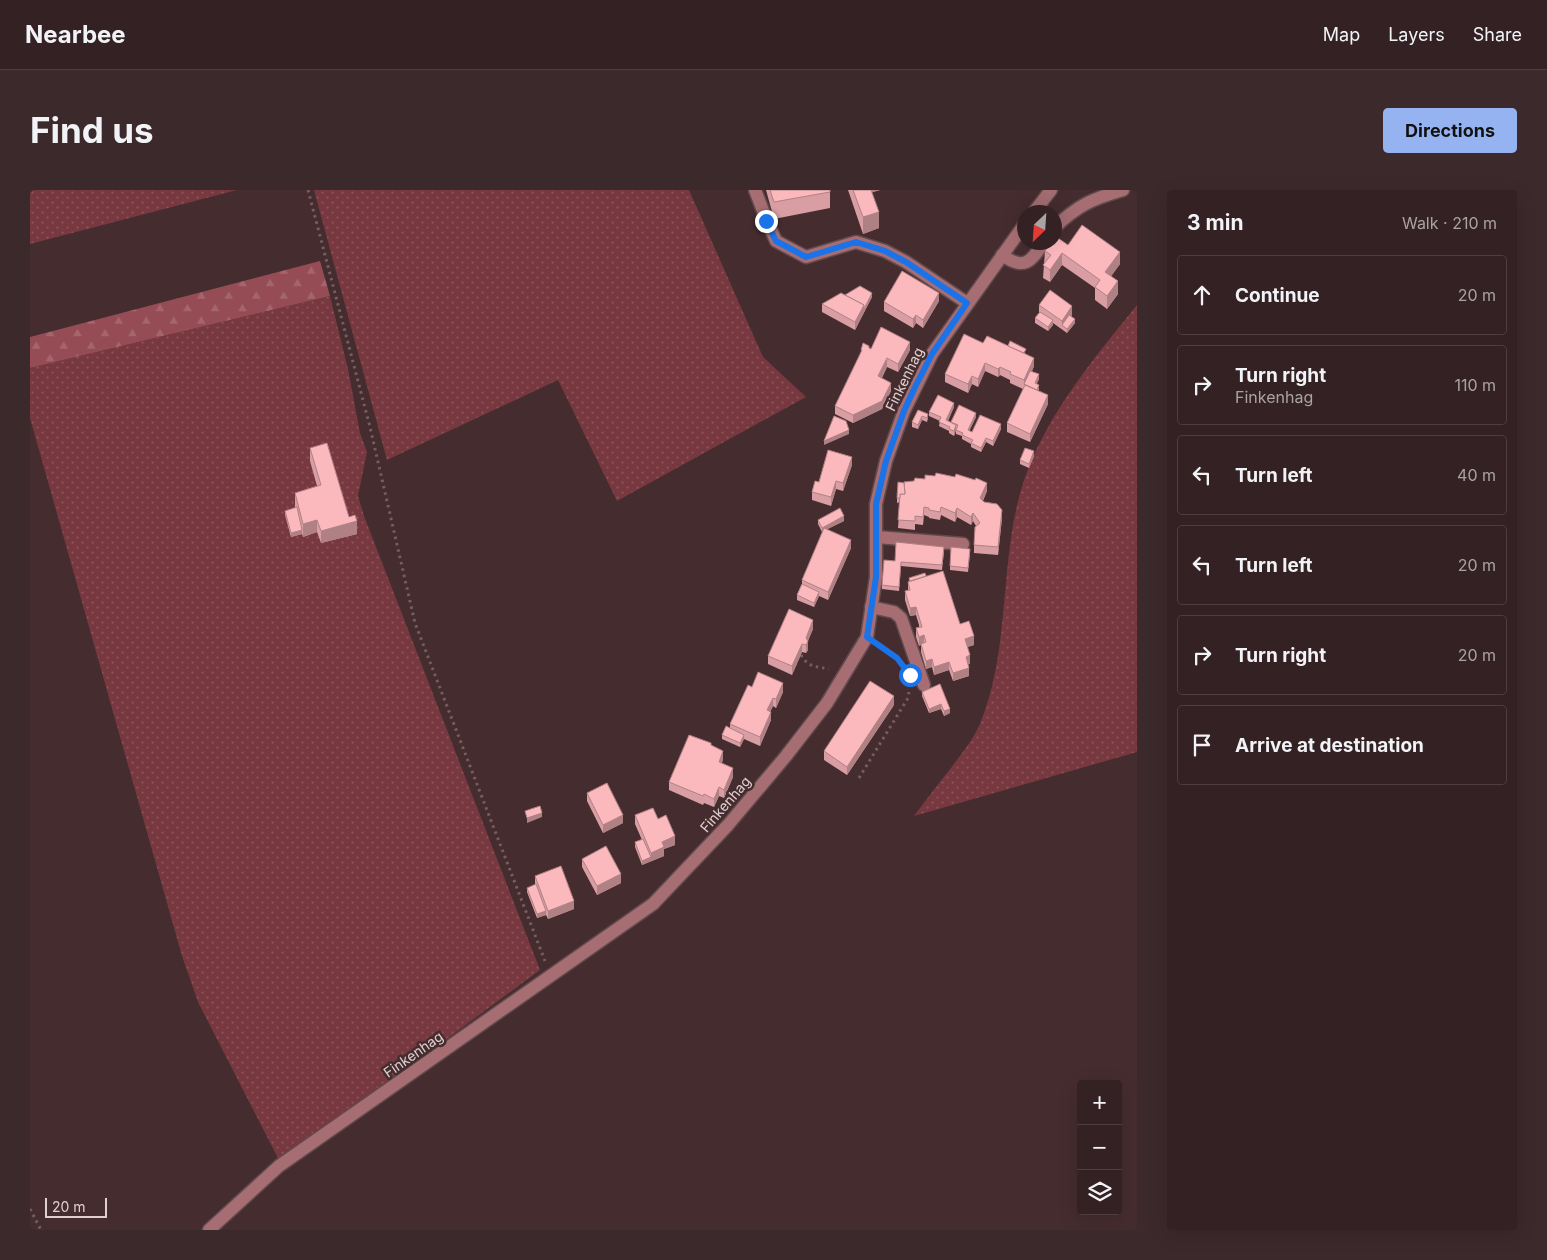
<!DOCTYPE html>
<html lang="en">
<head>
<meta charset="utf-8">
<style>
  :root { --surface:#342123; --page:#3c292b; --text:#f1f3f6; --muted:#a9a3a6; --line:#4e3e41; --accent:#95b2f1 }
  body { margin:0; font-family:Inter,sans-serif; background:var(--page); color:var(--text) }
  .controls { position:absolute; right:15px; bottom:15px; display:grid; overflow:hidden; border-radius:5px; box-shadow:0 5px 20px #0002 }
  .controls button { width:45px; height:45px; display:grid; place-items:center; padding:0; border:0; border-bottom:1px solid var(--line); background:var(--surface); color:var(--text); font:25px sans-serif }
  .compass { position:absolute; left:987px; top:15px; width:45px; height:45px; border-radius:50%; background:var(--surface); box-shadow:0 5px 20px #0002; rotate:205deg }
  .scale { position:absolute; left:15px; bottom:12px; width:62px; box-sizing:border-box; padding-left:5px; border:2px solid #e0cfd0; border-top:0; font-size:14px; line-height:18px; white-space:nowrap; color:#e0cfd0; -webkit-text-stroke:4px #452c2f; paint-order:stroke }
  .stop { position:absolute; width:15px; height:15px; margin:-11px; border:4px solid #1a73e8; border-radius:50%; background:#fff }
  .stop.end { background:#1a73e8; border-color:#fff; box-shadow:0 1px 5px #0008 }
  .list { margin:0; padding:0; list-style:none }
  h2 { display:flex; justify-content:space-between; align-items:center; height:65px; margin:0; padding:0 20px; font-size:21px }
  h2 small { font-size:16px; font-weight:400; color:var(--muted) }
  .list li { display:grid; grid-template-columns:32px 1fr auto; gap:15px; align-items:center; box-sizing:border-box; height:80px; margin:0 10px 10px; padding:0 10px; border:1px solid var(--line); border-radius:5px }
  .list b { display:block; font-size:19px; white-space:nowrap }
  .list p { margin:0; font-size:16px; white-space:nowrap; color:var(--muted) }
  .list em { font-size:16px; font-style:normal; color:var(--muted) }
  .icon { flex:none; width:28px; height:28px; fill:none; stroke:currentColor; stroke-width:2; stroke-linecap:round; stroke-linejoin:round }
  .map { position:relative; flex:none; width:1107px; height:1040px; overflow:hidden; border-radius:5px }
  header { display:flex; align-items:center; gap:30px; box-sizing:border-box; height:70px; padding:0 25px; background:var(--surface); border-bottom:1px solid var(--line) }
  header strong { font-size:24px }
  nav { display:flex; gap:28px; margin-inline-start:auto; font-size:18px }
  .intro { display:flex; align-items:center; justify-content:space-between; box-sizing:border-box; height:120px; padding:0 30px }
  h1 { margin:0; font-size:35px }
  .button { padding:12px 22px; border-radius:5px; background:var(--accent); color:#111; font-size:18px; font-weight:700 }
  main { display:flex; gap:30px; padding:0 30px }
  aside { flex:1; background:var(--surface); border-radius:5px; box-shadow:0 5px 20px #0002 }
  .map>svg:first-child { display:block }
  .grass { fill:url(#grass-dots) }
  .forest { fill:url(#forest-firs) }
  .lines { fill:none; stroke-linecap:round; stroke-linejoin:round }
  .minor-casing { stroke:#61494c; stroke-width:15 }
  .path { stroke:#755e60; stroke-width:3; stroke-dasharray:2.5 4; stroke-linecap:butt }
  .minor { stroke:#a66e73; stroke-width:12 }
  .wall { fill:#d89ea3 }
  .shaded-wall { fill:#b08184 }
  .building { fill:#fbb8bd; stroke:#b08184 }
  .route { stroke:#1a73e8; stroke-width:6 }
  .labels { text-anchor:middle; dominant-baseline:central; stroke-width:5; stroke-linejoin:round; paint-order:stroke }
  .street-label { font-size:14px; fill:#e0cfd0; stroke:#452c2f }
</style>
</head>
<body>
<header>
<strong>Nearbee</strong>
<nav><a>Map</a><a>Layers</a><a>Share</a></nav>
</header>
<div class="intro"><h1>Find us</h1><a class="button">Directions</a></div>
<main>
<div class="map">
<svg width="1107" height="1040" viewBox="0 0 1107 1040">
  <defs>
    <pattern id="grass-dots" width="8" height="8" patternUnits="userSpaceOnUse" patternTransform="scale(1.25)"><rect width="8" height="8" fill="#783840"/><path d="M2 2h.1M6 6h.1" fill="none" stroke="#8b545b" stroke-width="1.8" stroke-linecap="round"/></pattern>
    <pattern id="forest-firs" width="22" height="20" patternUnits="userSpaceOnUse" patternTransform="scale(1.25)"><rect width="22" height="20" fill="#954c55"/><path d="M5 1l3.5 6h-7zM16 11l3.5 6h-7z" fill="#a4656c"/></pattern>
  </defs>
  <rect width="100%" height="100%" fill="#452c2f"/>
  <g class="grass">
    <polygon points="0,0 207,0 0,54"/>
    <polygon points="284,0 659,0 733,167 776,207 587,311 528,190 357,270"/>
    <polygon points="300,106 318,179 330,243 337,262 328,306 334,326 510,780 330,913 249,970 168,812 152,766 0,228 0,178"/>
    <path d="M1107,115v447l-223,64c12,-16 24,-32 37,-48 10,-14 22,-28 29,-44 33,-80 17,-172 47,-252 24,-63 68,-115 110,-167z"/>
  </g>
  <polygon class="forest" points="290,71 300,106 0,178 0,147"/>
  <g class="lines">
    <g class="minor-casing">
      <g id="minor">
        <polyline points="725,0 737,31 746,51 776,67 826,52 855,61 876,72 937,113"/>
        <polyline points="1004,22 1021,0"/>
        <path d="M1024,38c24,-23 38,-29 69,-38"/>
        <path d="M972,65c22,16 29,7 42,-13"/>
        <polyline points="847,347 933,354"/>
        <polyline points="841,417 864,422 871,428 894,495"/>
        <polyline points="179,1040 249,976 623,714 698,635 756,566 797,513 837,447 846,387 846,314 856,271 874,221 902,164 994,35"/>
      </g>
    </g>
    <g class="path">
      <polyline points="278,0 340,237 385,433 515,771"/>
      <polyline points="850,456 867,468"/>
      <path d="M771,465c8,13 14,11 28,14"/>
      <polyline points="829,588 878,508 879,502"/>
      <polyline points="0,1019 11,1040"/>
    </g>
    <use href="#minor" class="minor"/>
  </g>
  <g class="wall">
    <polygon points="736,0 800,0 800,18 744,29"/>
    <polygon points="818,0 850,0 842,2 849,38 833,44"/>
    <polygon points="1038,55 1090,74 1081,86 1088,104 1077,119 1065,110 1065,98 1032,75 1020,92 1013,88 1015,61"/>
    <polygon points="815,105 842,107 825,140 792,122 792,114"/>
    <polygon points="909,111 893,138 886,133 883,138 854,121 854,112"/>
    <polygon points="1009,115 1042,125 1041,126 1045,133 1037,143 1023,133 1023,135 1018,141 1005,133 1005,128 1009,123"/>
    <polygon points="953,153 995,163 1004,176 1002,181 1009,189 1007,193 1009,199 1008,201 1018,214 1000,252 977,242 977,233 993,199 980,193 980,190 970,185 968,187 955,181 948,197 942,194 938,203 915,192 915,184"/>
    <polygon points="839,158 880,160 868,182 857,177 852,188 861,201 852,219 823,233 805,224 805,216 831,164 831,160"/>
    <polygon points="924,217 918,231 921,233 921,232 946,227 939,241 942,242 971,239 963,256 956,252 951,262 941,257 941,254 932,249 932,246 926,244 926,240 924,246 919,243 919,241 909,236 910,231 899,226 899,222"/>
    <polygon points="888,220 898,228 897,232 892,230 888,239 882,237 882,232"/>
    <polygon points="280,258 319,327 327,344 291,353 287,342 273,347 272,344 261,347 255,325 255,321 265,318 265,303 287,296 280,271"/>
    <polygon points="1004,266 999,278 990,274 990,270"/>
    <polygon points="822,275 813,301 806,299 801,316 782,310 782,302 789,292"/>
    <polygon points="957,301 953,311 972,328 968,365 944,363 944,355 946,336 943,331 941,335 927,327 925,332 911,325 910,330 899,328 899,327 894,325 893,335 885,334 885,340 868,338 870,312 867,313 867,308"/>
    <polygon points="788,330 814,331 797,339 821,358 798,410 789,406 784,417 767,410 767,405 772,394 772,390 793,342 792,342 788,334"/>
    <polygon points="914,361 912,380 871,376 869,401 852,399 852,395 865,371"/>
    <polygon points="940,363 938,382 920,380 920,376"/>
    <polygon points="896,386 944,455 937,457 940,474 938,474 939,486 923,491 919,480 904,485 902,477 896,479 891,462 891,455 889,456 886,447 886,438 889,437 889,435 886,425 880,426 875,410 875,401 878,400 878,392 879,391 879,388"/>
    <polygon points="783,439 778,451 778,460 776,463 772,462 762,485 738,474 738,466"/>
    <polygon points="910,494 920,523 914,526 911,519 899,523 892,506 892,502"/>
    <polygon points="722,497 753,502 746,518 743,516 740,522 741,530 730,556 714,549 710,557 692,549 692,545 700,538 700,534"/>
    <polygon points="864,515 817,585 794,570 794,561"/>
    <polygon points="681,555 693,569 692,573 703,587 694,608 689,606 684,617 674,613 673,615 639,600 639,592"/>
    <polygon points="557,603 593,633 573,643 557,611"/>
    <polygon points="605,625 628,629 645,655 634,659 634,666 612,675 605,657 605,652 612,650 605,634"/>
    <polygon points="552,669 591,693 567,705 552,677"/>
    <polygon points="505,686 544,719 518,729 516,725 507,728 497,702 497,698 505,695"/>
  </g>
  <g class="shaded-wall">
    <polygon points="837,0 850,0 837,4"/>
    <polygon points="849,22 849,38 833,44 833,27"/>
    <polygon points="1090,62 1090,74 1075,95 1075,82"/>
    <polygon points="1032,63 1032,75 1020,92 1020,80"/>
    <polygon points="1088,91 1088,104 1077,119 1077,106"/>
    <polygon points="842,103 842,107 825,140 825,132 834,115"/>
    <polygon points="909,103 909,111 893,138 893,130"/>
    <polygon points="1042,116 1042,125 1034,137 1032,135 1032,139 1032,131"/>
    <polygon points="886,125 886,133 883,138 883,129"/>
    <polygon points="1045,129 1045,133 1037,143 1037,139"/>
    <polygon points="1023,130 1023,135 1018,141 1018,137"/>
    <polygon points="880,152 880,160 868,182 868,174"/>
    <polygon points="857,168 857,177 848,195 848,186"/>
    <polygon points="1004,168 1004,176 996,195 994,194 994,199 994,190"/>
    <polygon points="955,173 955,181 948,197 948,189"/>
    <polygon points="970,177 970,185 968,187 968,179"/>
    <polygon points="1009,184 1009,189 1005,197 1005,193"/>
    <polygon points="942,186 942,194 938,203 938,194"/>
    <polygon points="861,193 861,201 852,219 823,233 823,225"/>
    <polygon points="1018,205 1018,214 1000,252 1000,244"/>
    <polygon points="924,213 924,217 916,235 916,230"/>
    <polygon points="946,223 946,227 938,244 938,240"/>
    <polygon points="892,226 892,230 888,239 888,235"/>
    <polygon points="971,234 971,239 963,256 963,251"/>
    <polygon points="926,235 926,240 924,246 924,241"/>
    <polygon points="819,240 819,244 794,255 794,251"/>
    <polygon points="956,248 956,252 951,262 951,258"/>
    <polygon points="1004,261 1004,266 999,278 999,274"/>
    <polygon points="822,267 822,275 813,301 813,293"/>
    <polygon points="806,291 806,299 801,316 801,307"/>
    <polygon points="957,293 957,301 950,316 950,308"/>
    <polygon points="927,318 927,327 925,332 925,323"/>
    <polygon points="972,320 972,328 968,365 968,357"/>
    <polygon points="943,323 943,331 941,335 941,327"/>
    <polygon points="814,326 814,331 792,342 792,338"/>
    <polygon points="287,330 287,342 273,347 273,334"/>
    <polygon points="327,331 327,344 291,353 291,341"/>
    <polygon points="272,340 272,344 261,347 261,343"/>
    <polygon points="821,350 821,358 798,410 798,402"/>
    <polygon points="789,402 789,406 784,417 784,413"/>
    <polygon points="886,417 886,425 880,426 880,418"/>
    <polygon points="783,430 783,439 777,452 778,451 778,460 776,463 776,448"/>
    <polygon points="894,445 894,454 889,456 889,447"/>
    <polygon points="944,446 944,455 935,458 935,449"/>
    <polygon points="772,454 772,462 762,485 762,476"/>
    <polygon points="940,465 940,474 936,475 936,467"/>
    <polygon points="902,469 902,477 896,479 896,471"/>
    <polygon points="919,472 919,480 904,485 904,477"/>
    <polygon points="939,478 939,486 923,491 923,483"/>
    <polygon points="753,493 753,502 746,518 746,509"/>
    <polygon points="864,506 864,515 817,585 817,577"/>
    <polygon points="743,508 743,516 737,529 737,520"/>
    <polygon points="911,514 911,519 899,523 899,519"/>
    <polygon points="920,519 920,523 914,526 914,521"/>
    <polygon points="741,522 741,530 730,556 730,547"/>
    <polygon points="714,545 714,549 710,557 710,553"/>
    <polygon points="693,561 693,569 689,580 689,572"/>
    <polygon points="703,578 703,587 694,608 694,600"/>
    <polygon points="689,597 689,606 684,617 684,609"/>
    <polygon points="512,623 512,627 497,633 497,628"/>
    <polygon points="593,625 593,633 573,643 573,635"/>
    <polygon points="645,646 645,655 634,659 634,666 612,675 612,671 621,667 621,663 632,652"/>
    <polygon points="591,684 591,693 567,705 567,696"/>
    <polygon points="544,711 544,719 518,729 518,721"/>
    <polygon points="516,721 516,725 507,728 507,724"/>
  </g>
  <g class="building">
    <polygon points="740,0 800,0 800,2 744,12"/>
    <polygon points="823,0 841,0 849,22 833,27"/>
    <polygon points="1052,35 1090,62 1075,82 1088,91 1077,106 1065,97 1070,90 1032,63 1020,80 1013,75 1021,65 1015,61 1021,52 1024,52 1025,46 1038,55"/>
    <polygon points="872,81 909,103 893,130 886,125 883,129 854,112"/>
    <polygon points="830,96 842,103 834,119 834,115 815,105"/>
    <polygon points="1020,100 1042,116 1032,131 1009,115"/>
    <polygon points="811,103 834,115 825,132 792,114"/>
    <polygon points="1010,122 1023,130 1018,137 1005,128"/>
    <polygon points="1039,125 1045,129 1037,139 1032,135"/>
    <polygon points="851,137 880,152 868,174 857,168 848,186 861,193 852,211 823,225 805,216 832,160 831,160 833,153 839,156 839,158 841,159"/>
    <polygon points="934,144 953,153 957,146 1004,168 994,190 980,184 981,182 970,177 968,179 955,173 948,189 942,186 938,194 915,184"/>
    <polygon points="980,151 996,159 994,163 978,156"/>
    <polygon points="1000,181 1009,184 1005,193 1009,195 1007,200 994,194"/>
    <polygon points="995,195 1018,205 1000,244 977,233"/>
    <polygon points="908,205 924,213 916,230 926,235 924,241 919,239 920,237 909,232 911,227 899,222"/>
    <polygon points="929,215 946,223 938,240 942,242 950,225 971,234 963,251 956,248 951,258 941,253 943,250 932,245 933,243 926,240 928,235 921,232"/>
    <polygon points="888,220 898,224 897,228 892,226 888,235 882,232"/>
    <polygon points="804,226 816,231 819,240 794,251"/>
    <polygon points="297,253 319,327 325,325 327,331 291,341 287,330 273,334 265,303 291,295 280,258"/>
    <polygon points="995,258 1004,261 999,274 990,270"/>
    <polygon points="798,260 822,267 813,293 806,291 801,307 782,302 785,291 789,292"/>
    <polygon points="906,283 925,287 926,284 945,290 946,288 957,293 950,308 954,312 967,314 972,320 968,357 944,355 945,337 950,333 943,323 941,327 927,318 925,323 911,317 910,322 899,320 899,318 894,317 893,327 885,326 885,331 868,330 870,304 875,304 874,292 884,291 885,288 895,289 895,285 905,286"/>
    <polygon points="868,292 874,293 875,304 870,304 870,308 867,308"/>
    <polygon points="267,317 272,340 261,343 255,321"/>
    <polygon points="810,318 814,326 792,338 788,330"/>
    <polygon points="794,338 821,350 798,402 772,390"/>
    <polygon points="866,352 914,357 912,375 871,372 869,397 852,395 854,370 865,371"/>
    <polygon points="921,357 940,359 938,378 920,376"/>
    <polygon points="913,381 930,434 939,431 944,446 935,449 940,465 936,467 939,478 923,483 919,472 904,477 902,469 896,471 891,454 896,452 894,445 889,447 886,438 892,437 886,417 880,418 875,401 880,400 878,392"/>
    <polygon points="895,383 896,386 880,391 879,388"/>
    <polygon points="772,394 789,402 784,413 767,405"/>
    <polygon points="759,419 783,430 776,448 778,451 776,455 772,454 762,476 738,466"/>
    <polygon points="728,482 753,493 746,509 743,508 737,520 741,522 730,547 700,534 718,495 722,497"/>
    <polygon points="840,491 864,506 817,577 794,561"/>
    <polygon points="910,494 920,519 914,521 911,514 899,519 892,502"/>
    <polygon points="696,536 714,545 710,553 692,545"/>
    <polygon points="659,545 681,553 681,555 693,561 689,572 703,578 694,600 689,597 684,609 674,604 673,606 639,592"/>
    <polygon points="577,593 593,625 573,635 557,603"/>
    <polygon points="510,616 512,623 497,628 495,621"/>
    <polygon points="623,618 628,629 636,625 645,646 632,652 634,657 621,663 605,625"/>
    <polygon points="613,649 621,667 612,671 605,652"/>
    <polygon points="576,656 591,684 567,696 552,669"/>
    <polygon points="531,676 544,711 518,721 505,686"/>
    <polygon points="506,694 516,721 507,724 497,698"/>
  </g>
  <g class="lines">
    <polyline class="route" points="736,31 746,51 776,67 826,52 855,61 876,72 937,113 902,164 885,197 874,221 856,271 846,314 846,387 837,447 867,468 880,485"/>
  </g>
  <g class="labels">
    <g class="street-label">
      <text transform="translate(874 189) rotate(-64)">Finkenhag</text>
      <text transform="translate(695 614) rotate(-49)">Finkenhag</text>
      <text transform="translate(383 864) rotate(-35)">Finkenhag</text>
    </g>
  </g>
</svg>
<div class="controls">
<button>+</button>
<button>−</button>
<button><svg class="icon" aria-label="layers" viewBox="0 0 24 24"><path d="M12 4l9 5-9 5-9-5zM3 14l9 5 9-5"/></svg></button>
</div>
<svg class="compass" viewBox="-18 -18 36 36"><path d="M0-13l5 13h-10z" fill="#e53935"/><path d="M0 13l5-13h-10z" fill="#a9a3a6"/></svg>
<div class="scale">20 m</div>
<div class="stop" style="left:880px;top:485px"></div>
<div class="stop end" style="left:736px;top:31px"></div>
</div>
<aside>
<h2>3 min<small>Walk · 210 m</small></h2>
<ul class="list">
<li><svg class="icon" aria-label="ahead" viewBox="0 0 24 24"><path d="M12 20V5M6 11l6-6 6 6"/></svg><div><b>Continue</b></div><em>20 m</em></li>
<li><svg class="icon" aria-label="right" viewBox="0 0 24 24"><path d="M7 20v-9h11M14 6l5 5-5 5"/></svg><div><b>Turn right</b><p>Finkenhag</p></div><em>110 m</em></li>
<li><svg class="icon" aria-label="left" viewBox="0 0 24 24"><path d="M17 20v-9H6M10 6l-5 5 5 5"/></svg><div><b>Turn left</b></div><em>40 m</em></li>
<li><svg class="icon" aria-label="left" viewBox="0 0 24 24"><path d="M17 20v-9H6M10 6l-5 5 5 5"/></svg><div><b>Turn left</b></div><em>20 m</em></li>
<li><svg class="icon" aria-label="right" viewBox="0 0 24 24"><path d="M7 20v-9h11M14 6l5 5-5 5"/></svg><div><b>Turn right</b></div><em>20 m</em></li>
<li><svg class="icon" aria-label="arrive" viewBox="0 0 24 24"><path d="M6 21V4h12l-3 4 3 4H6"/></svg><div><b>Arrive at destination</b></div></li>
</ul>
</aside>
</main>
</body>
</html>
